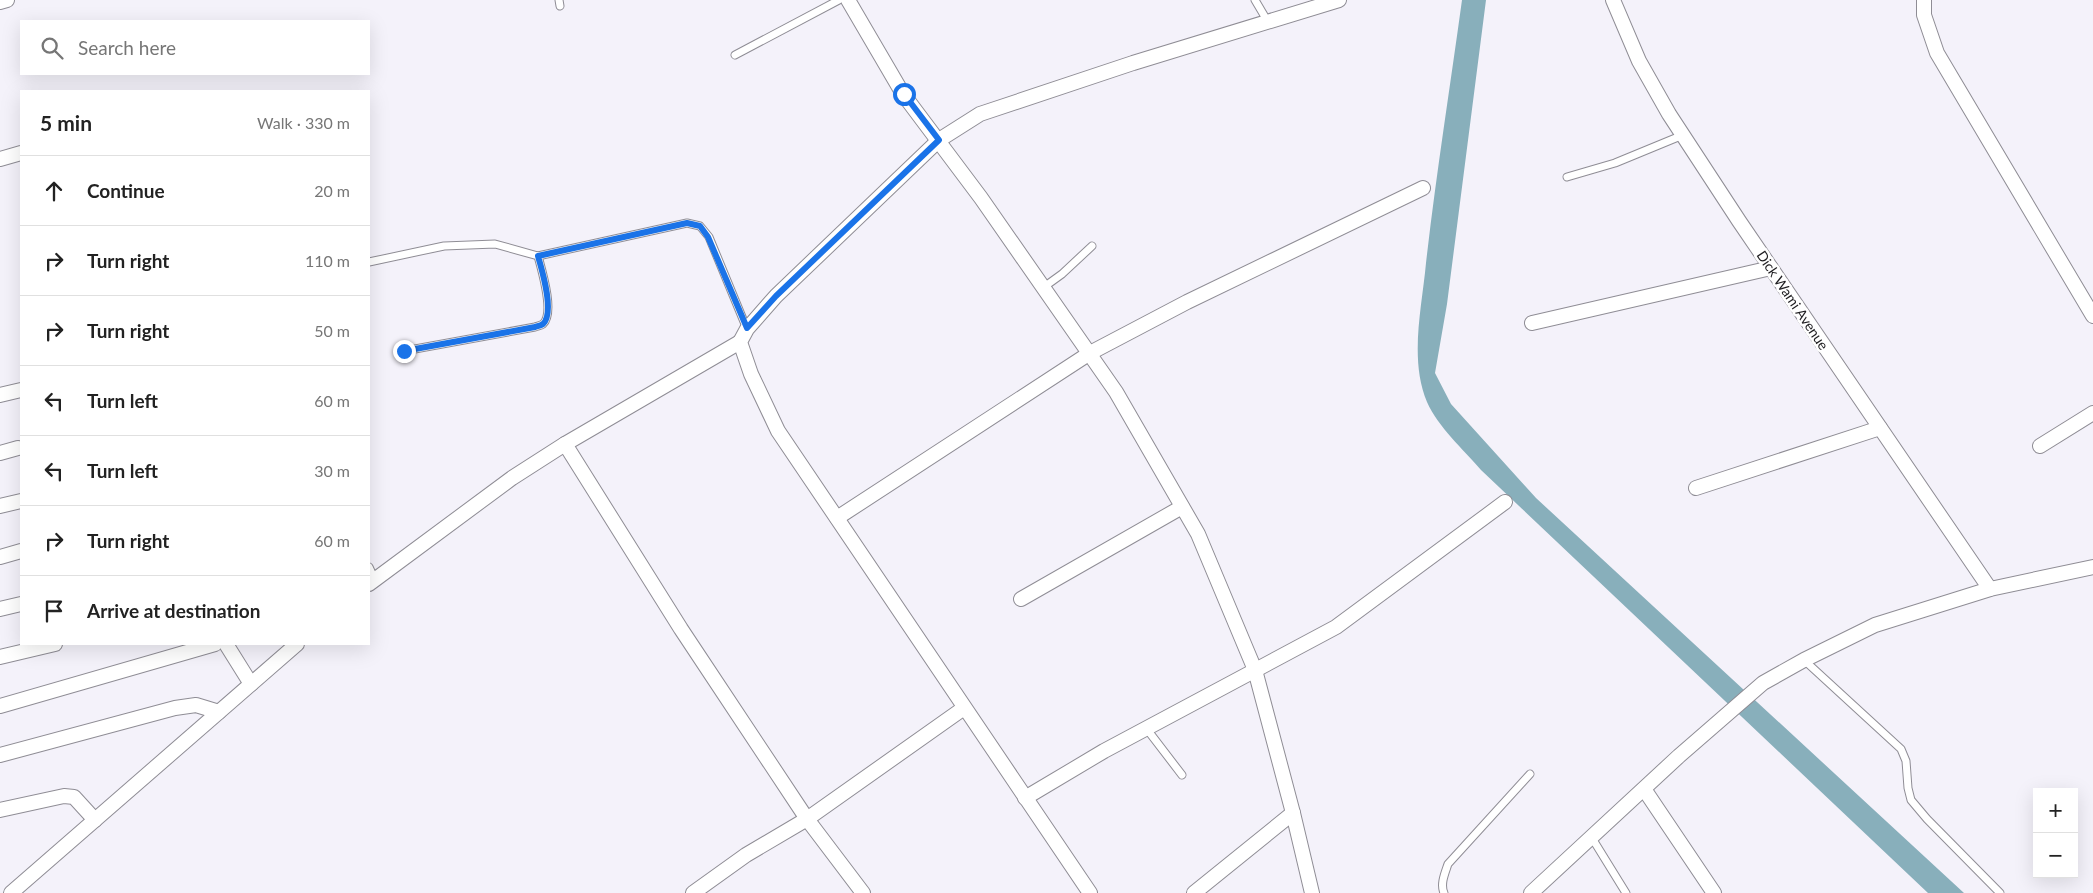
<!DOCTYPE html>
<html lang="en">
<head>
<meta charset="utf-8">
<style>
  :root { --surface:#fff; --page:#f6f6f6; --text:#222; --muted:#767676; --line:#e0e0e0 }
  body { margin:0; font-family:Lato,sans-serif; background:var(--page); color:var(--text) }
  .controls { position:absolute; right:15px; bottom:15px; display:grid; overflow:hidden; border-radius:0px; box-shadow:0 5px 20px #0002 }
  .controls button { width:45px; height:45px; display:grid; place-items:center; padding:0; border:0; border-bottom:1px solid var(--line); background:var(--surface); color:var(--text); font:25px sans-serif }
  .stop { position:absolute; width:15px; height:15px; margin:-11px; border:4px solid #1a73e8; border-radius:50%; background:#fff }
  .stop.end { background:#1a73e8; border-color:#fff; box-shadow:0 1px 5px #0008 }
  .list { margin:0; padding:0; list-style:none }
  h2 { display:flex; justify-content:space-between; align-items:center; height:65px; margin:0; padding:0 20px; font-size:21px }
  h2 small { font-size:16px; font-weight:400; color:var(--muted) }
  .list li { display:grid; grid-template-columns:32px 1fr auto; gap:15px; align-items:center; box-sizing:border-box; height:70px; padding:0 20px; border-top:1px solid var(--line) }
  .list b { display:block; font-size:19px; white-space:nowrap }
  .list em { font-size:16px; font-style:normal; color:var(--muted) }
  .icon { flex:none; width:28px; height:28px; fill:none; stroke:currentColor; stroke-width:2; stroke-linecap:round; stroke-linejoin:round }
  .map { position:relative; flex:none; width:2093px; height:893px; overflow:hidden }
  .search { position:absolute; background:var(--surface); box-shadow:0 5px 20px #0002; left:20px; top:20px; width:350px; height:55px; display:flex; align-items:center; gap:12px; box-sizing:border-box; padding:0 18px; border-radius:0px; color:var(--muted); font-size:19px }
  .panel { position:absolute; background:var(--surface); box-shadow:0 5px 20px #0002; left:20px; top:90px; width:350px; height:555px; border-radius:0px }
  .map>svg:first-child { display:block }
  .water { fill:#88afbb }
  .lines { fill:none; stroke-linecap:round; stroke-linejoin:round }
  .lane-casing { stroke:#8f8d95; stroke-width:9 }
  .street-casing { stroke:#8f8d95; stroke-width:16 }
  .lane { stroke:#fff; stroke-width:7 }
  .street { stroke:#fff; stroke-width:14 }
  .route { stroke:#1a73e8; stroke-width:6 }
  .labels { text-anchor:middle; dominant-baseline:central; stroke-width:5; stroke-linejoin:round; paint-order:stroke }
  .street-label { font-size:14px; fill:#1e1d20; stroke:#fff }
</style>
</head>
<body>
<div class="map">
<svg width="2093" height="893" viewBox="0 0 2093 893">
  <rect width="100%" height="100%" fill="#f4f2fa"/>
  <path class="water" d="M1462,0h24l-39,304 -12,69 16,31 85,94 428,395h-36l-447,-423c-18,-21 -43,-43 -54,-68 -18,-43 -5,-95 -1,-139 10,-88 24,-175 36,-263z"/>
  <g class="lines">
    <g class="lane-casing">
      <g id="lane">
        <polyline points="559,0 560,6"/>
        <polyline points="1255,0 1268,22"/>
        <polyline points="735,55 839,0"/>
        <polyline points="1567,177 1615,163 1683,135"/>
        <polyline points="369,262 444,246 495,244 538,256 687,223 700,226 709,237 747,329"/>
        <polyline points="1044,287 1062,274 1092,246"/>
        <path d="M404,351l131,-24c2,-1 5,-1 8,-3 12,-11 -1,-53 -5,-68"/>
        <polyline points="369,567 375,580"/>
        <polyline points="1804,660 1901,749 1906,761 1908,788 1911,800 1927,819 2000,893"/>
        <polyline points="1146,728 1182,775"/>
        <polyline points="1592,838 1626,893"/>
        <path d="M1444,893c-4,-9 1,-20 4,-29l82,-90"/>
      </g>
    </g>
    <g class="street-casing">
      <g id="street">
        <polyline points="848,0 903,94 981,198 1116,392 1198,534 1255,670 1293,813 1312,893"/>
        <polyline points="1613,0 1639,61 1669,114 1739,221 1990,589"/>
        <polyline points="1924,0 1924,15 1937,53 2093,316"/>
        <polyline points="0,2 7,0"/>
        <polyline points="0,159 21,153"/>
        <polyline points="1532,323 1771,268"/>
        <polyline points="0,395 21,390"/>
        <polyline points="565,444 681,629 807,819 863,893"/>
        <polyline points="2040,446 2093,413"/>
        <polyline points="0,453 18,448"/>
        <polyline points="1696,488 1880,428"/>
        <polyline points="0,506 21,501"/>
        <polyline points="837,518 1090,353 1187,302 1423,188"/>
        <polyline points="0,557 21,551"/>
        <polyline points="369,584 512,478 565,444 740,342"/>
        <polyline points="1021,599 1182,507"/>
        <polyline points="0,609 21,604"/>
        <polyline points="226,644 251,684"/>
        <polyline points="0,657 55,644"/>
        <polyline points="0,706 215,644"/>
        <polyline points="0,755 175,708 196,705 219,712"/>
        <polyline points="1644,789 1714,893"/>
        <polyline points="1025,798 1104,751 1336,627 1505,502"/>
        <polyline points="0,810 64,796 74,797 95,820"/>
        <polyline points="11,893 297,644"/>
        <polyline points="693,893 746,855 807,819 964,708"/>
        <polyline points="1090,893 778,431 751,374 740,342 747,329 776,296 939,140 980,114 1133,63 1339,0"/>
        <polyline points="1194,893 1293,813"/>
        <polyline points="1531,893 1679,756 1763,683 1804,660 1875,625 1990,589 2093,567"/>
      </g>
    </g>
    <use href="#lane" class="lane"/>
    <use href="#street" class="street"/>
  </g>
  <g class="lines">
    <path class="route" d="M404,351l131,-24c2,-1 5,-1 8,-3 12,-11 -1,-54 -5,-68l149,-33 13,3 8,11 39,91 29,-32 163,-156 -35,-46"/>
  </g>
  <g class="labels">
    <g class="street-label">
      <text transform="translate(1793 300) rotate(56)">Dick Wami Avenue</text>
    </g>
  </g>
</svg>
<div class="controls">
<button>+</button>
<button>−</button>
</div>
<div class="stop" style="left:904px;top:94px"></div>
<div class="stop end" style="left:404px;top:351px"></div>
<div class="search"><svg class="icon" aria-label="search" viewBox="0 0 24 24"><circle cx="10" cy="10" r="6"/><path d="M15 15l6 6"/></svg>Search here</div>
<section class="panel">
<h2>5 min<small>Walk · 330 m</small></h2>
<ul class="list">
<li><svg class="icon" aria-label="ahead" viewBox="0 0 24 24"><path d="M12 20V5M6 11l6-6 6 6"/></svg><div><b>Continue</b></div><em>20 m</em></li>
<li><svg class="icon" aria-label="right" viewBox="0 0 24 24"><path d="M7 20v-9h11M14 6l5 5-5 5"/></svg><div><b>Turn right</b></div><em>110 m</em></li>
<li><svg class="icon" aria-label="right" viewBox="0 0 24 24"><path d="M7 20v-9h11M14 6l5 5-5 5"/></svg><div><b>Turn right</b></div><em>50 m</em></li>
<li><svg class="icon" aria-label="left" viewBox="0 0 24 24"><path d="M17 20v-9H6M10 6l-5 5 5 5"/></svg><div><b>Turn left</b></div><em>60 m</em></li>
<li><svg class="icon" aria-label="left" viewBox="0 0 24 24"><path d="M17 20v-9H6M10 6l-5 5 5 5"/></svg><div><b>Turn left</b></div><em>30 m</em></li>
<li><svg class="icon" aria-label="right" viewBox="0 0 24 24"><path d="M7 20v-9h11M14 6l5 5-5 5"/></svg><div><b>Turn right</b></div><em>60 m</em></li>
<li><svg class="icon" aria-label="arrive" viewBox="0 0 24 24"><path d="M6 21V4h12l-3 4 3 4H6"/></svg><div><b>Arrive at destination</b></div></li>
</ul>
</section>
</div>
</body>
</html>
